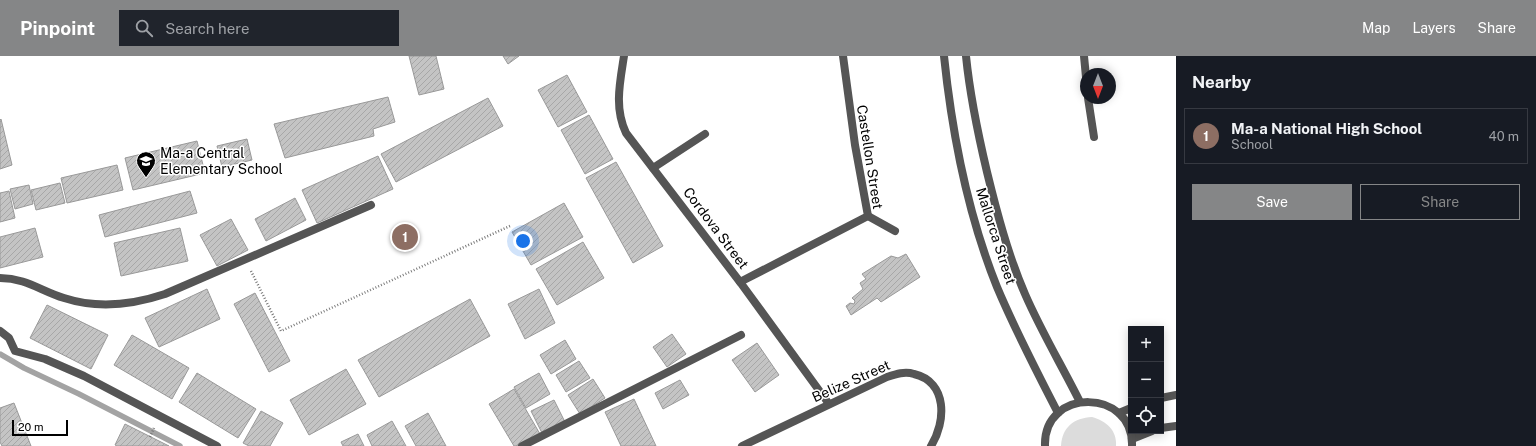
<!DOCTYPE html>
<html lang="en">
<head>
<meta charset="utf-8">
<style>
  :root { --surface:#171b24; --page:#20242c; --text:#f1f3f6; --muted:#9ea1a6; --line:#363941; --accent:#858687 }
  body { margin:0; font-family:"Public Sans",sans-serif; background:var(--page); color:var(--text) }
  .controls { position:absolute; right:12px; bottom:12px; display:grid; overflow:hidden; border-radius:0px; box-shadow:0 2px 10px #0003 }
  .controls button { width:36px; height:36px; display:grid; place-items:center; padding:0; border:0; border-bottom:1px solid var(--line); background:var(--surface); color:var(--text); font:20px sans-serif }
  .compass { position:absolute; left:1080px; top:12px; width:36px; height:36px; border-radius:50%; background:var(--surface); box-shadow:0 2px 10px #0003; rotate:180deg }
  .scale { position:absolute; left:12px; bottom:10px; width:56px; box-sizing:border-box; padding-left:4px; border:2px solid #000; border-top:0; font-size:11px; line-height:14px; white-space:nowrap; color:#000; -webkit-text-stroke:3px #fff; paint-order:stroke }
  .you { position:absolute; left:523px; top:185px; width:14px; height:14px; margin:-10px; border:3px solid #fff; border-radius:50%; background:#1a73e8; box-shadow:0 0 0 6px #1a73e833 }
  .badge { display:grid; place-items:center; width:26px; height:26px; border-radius:50%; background:var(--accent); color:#fff; font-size:13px; font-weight:700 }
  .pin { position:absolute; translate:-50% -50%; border:2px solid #fff; box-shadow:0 1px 4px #0006 }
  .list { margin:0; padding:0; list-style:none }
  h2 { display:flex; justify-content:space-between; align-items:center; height:52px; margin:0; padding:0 16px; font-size:17px }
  h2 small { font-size:13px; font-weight:400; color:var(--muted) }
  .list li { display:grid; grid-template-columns:26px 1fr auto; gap:12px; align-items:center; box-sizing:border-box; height:56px; margin:0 8px 8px; padding:0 8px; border:1px solid var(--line); border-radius:0px }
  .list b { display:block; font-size:15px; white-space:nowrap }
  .list p { margin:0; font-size:13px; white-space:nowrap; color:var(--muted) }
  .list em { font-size:13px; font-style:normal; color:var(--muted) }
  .actions { display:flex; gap:8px; padding:12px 16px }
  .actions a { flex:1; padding:9px 0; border:1px solid var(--accent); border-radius:0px; text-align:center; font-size:14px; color:var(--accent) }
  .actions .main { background:var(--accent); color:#fff }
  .icon { flex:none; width:22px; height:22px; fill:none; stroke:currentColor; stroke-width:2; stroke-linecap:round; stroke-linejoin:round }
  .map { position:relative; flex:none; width:1176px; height:390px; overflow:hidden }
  header { display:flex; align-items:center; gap:24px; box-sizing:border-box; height:56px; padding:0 20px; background:var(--accent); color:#fff }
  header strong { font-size:19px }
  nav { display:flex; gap:22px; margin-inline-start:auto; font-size:14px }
  .search { width:280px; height:36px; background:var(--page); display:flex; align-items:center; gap:10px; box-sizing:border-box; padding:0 14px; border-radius:0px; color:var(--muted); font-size:15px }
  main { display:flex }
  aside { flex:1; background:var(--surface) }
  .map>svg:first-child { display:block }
  .green { fill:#dcdcdc }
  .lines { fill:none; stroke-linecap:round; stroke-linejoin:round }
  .stream { stroke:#a3a3a3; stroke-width:5.5 }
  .building { fill:url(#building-hatch); stroke:#999 }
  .path { stroke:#777; stroke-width:2.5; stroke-dasharray:1 2; stroke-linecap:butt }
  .lane { stroke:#555; stroke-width:8 }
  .street { stroke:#555; stroke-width:8 }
  .labels { text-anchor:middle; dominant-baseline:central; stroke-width:3; stroke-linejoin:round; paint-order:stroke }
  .poi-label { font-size:14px; fill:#000; stroke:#fff; text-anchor:start }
  .street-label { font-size:14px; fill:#000; stroke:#fff }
</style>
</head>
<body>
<header>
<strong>Pinpoint</strong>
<div class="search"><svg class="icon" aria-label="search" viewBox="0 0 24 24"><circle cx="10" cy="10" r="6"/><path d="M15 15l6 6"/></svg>Search here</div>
<nav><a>Map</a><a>Layers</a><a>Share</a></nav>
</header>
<main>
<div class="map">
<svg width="1176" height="390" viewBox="0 0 1176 390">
  <defs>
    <pattern id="building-hatch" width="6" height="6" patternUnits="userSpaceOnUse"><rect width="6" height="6" fill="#c4c4c4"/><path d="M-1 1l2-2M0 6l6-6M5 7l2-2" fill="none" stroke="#a7a7a7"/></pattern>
  </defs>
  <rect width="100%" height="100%" fill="#fff"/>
  <path class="green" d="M1092,361c14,4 25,13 24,29h-55c1,-19 13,-28 31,-29z"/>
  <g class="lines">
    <polyline class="stream" points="0,298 24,312 79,338 180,390"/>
  </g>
  <g class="building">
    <polygon points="409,0 436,0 444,33 419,39"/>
    <polygon points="503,0 519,0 508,8"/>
    <polygon points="567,19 587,56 558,71 538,34"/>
    <polygon points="388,41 395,66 373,73 374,80 285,102 274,68"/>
    <polygon points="488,42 503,70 396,126 381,98"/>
    <polygon points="589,59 613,103 585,118 561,74"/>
    <polygon points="1,63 12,109 0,113 0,64"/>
    <polygon points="247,83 252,104 222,111 217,90"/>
    <polygon points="197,85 205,117 133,134 125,102"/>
    <polygon points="378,100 393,133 317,167 302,134"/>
    <polygon points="616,106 663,190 633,207 586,122"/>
    <polygon points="117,109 123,134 67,147 61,122"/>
    <polygon points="60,127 65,147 36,154 31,134"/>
    <polygon points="29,129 33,148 15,153 10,133"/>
    <polygon points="9,135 15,162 0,166 0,137"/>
    <polygon points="190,135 197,157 105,181 99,159"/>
    <polygon points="295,142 306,164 266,185 255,163"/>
    <polygon points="564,147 583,181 531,209 512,176"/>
    <polygon points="231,163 248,194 217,210 200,179"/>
    <polygon points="35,172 43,201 0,212 0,181"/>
    <polygon points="180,172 188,205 121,220 114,187"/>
    <polygon points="583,186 604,222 557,249 536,213"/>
    <polygon points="906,198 920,221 881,246 877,242 851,259 846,250 850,247 854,248 855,245 852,242 863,233 860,227 866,223 862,218 891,200 898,202"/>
    <polygon points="207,233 220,263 159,291 145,262"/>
    <polygon points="539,233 555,267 525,283 508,248"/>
    <polygon points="255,237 290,305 269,316 234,248"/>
    <polygon points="470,243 490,280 379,341 358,304"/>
    <polygon points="47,249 108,279 91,313 30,282"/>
    <polygon points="672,278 686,298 667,311 653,291"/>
    <polygon points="132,279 189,312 172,343 114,309"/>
    <polygon points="565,284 576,303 551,318 540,299"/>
    <polygon points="757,287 779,319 755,336 732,304"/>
    <polygon points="579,305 590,322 566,336 556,319"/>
    <polygon points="346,313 366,348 309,379 290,344"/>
    <polygon points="197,317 256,353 238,382 179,346"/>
    <polygon points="539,317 550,338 526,352 514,331"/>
    <polygon points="593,323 605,342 580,358 568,339"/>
    <polygon points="680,324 689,339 663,353 655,337"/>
    <polygon points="514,333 540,378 520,390 514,390 489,348"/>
    <polygon points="634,343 656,390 621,390 605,356"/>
    <polygon points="554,344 565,366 542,377 531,355"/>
    <polygon points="14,347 31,390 2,390 0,386 0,352"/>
    <polygon points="261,355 283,367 270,390 249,390 243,387"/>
    <polygon points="428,357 446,390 416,390 405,370"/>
    <polygon points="392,365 406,390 372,390 367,379"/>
    <polygon points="125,368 169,390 117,390 115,389"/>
    <polygon points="358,378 364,390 343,390 341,386"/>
  </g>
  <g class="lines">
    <g class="path">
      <polyline points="251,215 281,275 510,170"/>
      <polyline points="150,381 154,372"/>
    </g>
    <g class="lane">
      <polyline points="653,112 705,78"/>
      <polyline points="868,160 895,175"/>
      <path d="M0,222c26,0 41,13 64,20 34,11 68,7 101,-4l206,-89"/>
    </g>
    <g class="street">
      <path d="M624,0c-4,26 -10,52 2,77l114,149 89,122"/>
      <path d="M944,0c8,77 24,159 53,231 18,43 40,85 61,126"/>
      <path d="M966,0c4,40 12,78 21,116 10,41 21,83 38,122 16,37 37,72 55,108"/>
      <polyline points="1084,0 1086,21"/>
      <polyline points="1088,42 1094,81"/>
      <polyline points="740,226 868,160 855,89 843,0"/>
      <polyline points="0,275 9,282 15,295 45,303 84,320 217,390"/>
      <polyline points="1161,342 1176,339"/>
      <polyline points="1119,357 1131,352"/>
      <polyline points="1161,372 1176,370"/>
      <polyline points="1132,383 1152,375"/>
      <polyline points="522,390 741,279"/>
      <path d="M742,390l145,-69c9,-3 18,-6 27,-3 34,8 32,48 17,72"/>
      <path d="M1045,390c-2,-59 89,-58 87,0"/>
    </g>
  </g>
  <defs>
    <g id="school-pin" transform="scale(1)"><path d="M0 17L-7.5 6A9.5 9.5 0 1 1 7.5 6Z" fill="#000" stroke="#fff"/><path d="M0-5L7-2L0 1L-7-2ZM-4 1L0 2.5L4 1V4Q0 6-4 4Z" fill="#fff"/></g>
  </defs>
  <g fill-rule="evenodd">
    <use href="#school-pin" x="146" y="105"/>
  </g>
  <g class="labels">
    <g class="poi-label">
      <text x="160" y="97">Ma-a Central<tspan x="160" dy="16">Elementary School</tspan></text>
    </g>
    <g class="street-label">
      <text transform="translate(870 101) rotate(81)">Castellon Street</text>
      <text transform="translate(716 172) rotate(53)">Cordova Street</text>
      <text transform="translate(996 180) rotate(72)">Mallorca Street</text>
      <text transform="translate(851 325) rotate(-24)">Belize Street</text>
    </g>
  </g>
</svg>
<div class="controls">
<button>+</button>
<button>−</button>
<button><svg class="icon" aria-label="locate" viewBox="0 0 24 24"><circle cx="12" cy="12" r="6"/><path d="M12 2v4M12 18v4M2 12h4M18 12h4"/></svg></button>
</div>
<svg class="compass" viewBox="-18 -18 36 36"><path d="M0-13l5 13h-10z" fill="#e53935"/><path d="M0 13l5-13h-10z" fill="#9ea1a6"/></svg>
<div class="scale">20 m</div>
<div class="you"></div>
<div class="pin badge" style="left:405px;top:181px;background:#8d6e63">1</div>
</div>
<aside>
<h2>Nearby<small></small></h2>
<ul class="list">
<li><span class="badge" style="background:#8d6e63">1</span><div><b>Ma-a National High School</b><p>School</p></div><em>40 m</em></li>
</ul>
<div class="actions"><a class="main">Save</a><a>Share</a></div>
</aside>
</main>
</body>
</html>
